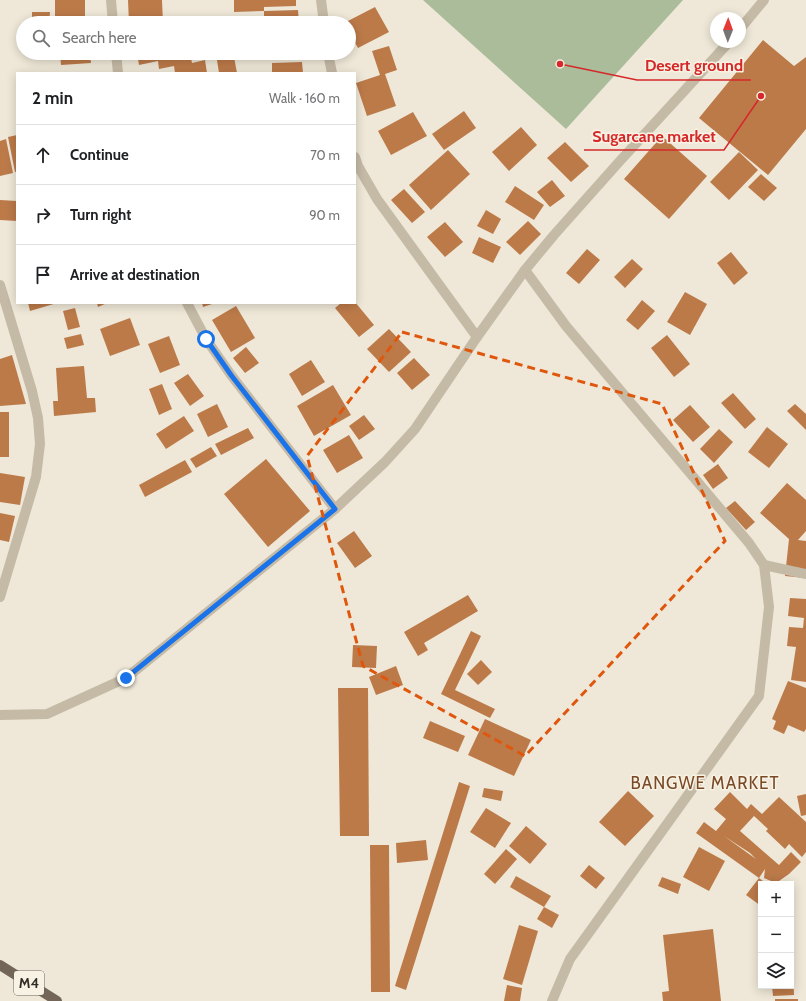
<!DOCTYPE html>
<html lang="en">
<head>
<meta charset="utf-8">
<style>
  :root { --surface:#fff; --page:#f2f2f2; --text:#202124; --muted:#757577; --line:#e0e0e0 }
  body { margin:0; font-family:Cabin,sans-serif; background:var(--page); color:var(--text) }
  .controls { position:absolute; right:12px; bottom:12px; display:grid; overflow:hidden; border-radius:0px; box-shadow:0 2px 10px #0003 }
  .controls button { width:36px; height:36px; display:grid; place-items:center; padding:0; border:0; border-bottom:1px solid var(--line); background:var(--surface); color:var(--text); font:20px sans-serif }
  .compass { position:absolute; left:710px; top:12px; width:36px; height:36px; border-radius:50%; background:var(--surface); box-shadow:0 2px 10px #0003; rotate:1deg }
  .stop { position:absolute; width:12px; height:12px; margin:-9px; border:3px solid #1a73e8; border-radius:50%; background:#fff }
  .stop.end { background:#1a73e8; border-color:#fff; box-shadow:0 1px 4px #0008 }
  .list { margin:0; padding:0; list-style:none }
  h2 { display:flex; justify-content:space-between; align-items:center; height:52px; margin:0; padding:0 16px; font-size:17px }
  h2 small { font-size:13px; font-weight:400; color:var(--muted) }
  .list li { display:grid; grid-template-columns:26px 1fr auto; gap:12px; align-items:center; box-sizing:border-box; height:60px; padding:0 16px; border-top:1px solid var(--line) }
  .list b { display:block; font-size:15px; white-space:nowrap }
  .list em { font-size:13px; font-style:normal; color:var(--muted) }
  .icon { flex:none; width:22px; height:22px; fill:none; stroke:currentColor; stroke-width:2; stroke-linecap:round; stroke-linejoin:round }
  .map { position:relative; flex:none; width:806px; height:1001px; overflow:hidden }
  .search { position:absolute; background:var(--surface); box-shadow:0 2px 10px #0003; left:16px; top:16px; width:340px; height:44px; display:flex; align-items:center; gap:10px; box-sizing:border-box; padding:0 14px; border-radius:22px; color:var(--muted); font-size:15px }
  .panel { position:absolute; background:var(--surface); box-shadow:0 2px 10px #0003; left:16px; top:72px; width:340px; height:232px; border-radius:0px }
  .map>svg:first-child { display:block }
  .green { fill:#aabc9a }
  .building { fill:#bc7a49; fill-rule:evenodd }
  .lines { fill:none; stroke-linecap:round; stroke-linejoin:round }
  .minor { stroke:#c5baa6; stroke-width:10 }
  .primary { stroke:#736658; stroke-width:10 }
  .route { stroke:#1a73e8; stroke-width:5 }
  .marked { fill:none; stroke:#df570d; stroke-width:3; stroke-dasharray:8 5; stroke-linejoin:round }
  .labels { text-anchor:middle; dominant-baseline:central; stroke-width:3; stroke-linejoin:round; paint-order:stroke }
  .shield { fill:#f7f2e4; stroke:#6d675f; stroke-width:1 }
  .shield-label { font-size:14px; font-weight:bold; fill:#322c26 }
  .quarter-label { font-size:17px; letter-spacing:1px; fill:#7a4926; stroke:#f7f2e4 }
  .leader { fill:none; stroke:#d62828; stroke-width:1.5 }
  .callout-dot { fill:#d62828; stroke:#f7f2e4; stroke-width:1.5 }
  .callout-label { font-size:16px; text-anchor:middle; font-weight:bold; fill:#d62828; stroke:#f7f2e4; stroke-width:3; stroke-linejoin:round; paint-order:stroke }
</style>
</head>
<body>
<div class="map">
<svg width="806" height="1001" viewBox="0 0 806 1001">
  <rect width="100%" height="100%" fill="#efe8d8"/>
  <polygon class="green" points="423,0 683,0 566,129"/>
  <g class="building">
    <rect x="55" y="0" width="30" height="23"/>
    <polygon points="128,0 162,0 163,23 129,23"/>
    <polygon points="234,0 296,0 296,6 264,7 264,11 298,10 299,23 264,23 264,11 234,12"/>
    <polygon points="375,7 389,32 358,48 349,32 349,23 344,23"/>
    <polygon points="32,12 50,12 49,23 32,23"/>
    <polygon points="763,40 794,66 806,57 806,129 768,175 699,118"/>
    <polygon points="389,46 397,70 385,74 396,106 367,116 356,83 380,75 372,51"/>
    <polygon points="60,53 90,53 91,63 61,65"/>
    <polygon points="137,53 190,53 192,63 205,60 207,73 175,73 174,66 159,69 158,61 139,65"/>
    <polygon points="234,57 237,73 219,73 217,60"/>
    <polygon points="302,62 303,73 272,73 272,63"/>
    <polygon points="464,111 476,128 444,150 432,134"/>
    <polygon points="413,112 427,136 391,155 378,131"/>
    <polygon points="521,127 537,145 509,171 492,152"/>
    <polygon points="17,135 17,172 15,172 8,137"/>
    <polygon points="662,136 707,176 669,219 624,179"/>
    <polygon points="6,139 13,173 0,176 0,141"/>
    <polygon points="565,142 589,166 571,182 547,158"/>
    <polygon points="448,150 470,174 431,210 409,185"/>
    <polygon points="739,152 758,170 729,200 710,182"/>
    <polygon points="761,174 777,188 764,201 748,187"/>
    <polygon points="552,180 565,196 550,207 537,192"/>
    <polygon points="515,186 544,205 534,220 505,202"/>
    <polygon points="404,189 425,212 412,223 391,200"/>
    <polygon points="0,200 17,201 17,221 0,220"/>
    <polygon points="486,210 501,219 493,234 477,226"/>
    <polygon points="528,221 541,234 520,255 506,242"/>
    <polygon points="445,222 463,242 445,257 427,237"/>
    <polygon points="479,237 501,247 493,263 472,253"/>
    <polygon points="587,249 600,260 579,284 566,273"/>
    <polygon points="731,252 748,273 734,285 717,263"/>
    <polygon points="632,259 643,269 625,288 614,277"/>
    <polygon points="685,292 707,304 690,335 667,322"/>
    <polygon points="642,300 655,311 638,330 626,320"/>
    <polygon points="355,302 374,325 359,337 335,308 341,303 355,303"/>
    <polygon points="28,303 57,303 30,311"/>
    <polygon points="97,303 107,303 98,307"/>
    <polygon points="202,303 215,303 203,307"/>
    <polygon points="236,306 255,338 231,352 212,320"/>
    <polygon points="75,308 80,327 68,330 63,311"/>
    <polygon points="130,318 140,345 110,356 100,329"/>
    <polygon points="389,329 411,352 389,372 367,349"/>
    <polygon points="81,334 84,345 67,349 64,338"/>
    <polygon points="667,335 690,364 674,377 651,348"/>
    <polygon points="169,336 180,365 160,373 148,344"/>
    <polygon points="246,347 259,363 245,373 233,358"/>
    <polygon points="12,355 26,404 0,406 0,359"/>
    <polygon points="414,358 430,375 412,390 397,373"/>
    <polygon points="311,360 325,382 302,396 289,374"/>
    <polygon points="84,366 87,398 95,398 96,412 54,416 53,401 58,401 56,368"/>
    <polygon points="188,374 204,396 190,406 174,383"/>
    <polygon points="162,384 172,409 159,415 149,389"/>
    <polygon points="333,385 351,415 314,436 297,406"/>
    <polygon points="733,393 756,419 745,429 721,403"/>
    <polygon points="217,404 228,427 208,437 197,414"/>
    <polygon points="795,404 806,414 806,430 787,411"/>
    <polygon points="690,405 710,427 693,442 673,420"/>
    <rect x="0" y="412" width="9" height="45"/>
    <polygon points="364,415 375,429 359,440 349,426"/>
    <polygon points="184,416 194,431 166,449 156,434"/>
    <polygon points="767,427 788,444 769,468 748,452"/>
    <polygon points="248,428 254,438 221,455 215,444"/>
    <polygon points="719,429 733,442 714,463 700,449"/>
    <polygon points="349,435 363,458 337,473 323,450"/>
    <polygon points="211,447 217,456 196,468 190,459"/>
    <polygon points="266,459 310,511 268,547 224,494"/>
    <polygon points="185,460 192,472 145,497 139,485"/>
    <polygon points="718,464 728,478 713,489 703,475"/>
    <polygon points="0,473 25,477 20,505 0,502"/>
    <polygon points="787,483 806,500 806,531 798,540 806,541 806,578 785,576 789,539 760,513"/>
    <polygon points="735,501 755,522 746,530 726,508"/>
    <polygon points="0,513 15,516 9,542 0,540"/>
    <polygon points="354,531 372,556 355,568 337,543"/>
    <polygon points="468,595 478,611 424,643 428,650 418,656 404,632"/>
    <polygon points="790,598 806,599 806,682 791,680 796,647 787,646 789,627 803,628 804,618 788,616"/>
    <polygon points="471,631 481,636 455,690 495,709 490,718 441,694"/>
    <polygon points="353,645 377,646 376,668 352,667"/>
    <polygon points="481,660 492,672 478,685 467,674"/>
    <polygon points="396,666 403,685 376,695 369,677"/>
    <polygon points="788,681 806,688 806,729 804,732 788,725 784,734 773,729 776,721 772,719"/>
    <polygon points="338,688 368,688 369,836 340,836"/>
    <polygon points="485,719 531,740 514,776 468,755"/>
    <polygon points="430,721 465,736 458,752 423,738"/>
    <polygon points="459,782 470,786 406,990 395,986"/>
    <polygon points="484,788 503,791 501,801 482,797"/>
    <polygon points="628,791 654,816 625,846 599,822"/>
    <path d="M730,792l17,17 4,-5 11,10 17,-17 27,25v30l-4,5 -13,-13 -4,5 -19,-18 2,-2 -14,-13 -14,15 39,34 12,-13 10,10 -12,12 -10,7h-8l-7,-3 1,-9 -6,9 -63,-45 8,-11 12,9 10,-12 -12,-10zM724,836l26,17 6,6z"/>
    <polygon points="806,794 806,815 801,816 797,796"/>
    <polygon points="486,808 511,823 495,848 470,832"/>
    <polygon points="526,826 547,844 530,864 509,846"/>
    <polygon points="426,840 428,860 397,863 396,843"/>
    <polygon points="370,845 389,845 390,992 371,992"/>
    <polygon points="699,847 725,861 709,891 683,877"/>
    <polygon points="506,849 517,859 495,884 484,874"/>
    <polygon points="589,865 605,878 596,889 580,876"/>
    <polygon points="516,876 551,896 544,907 559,915 552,928 537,919 544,907 510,887"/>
    <polygon points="662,877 681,884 678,894 658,886"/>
    <polygon points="759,878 767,884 761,884 761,906 746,895"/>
    <polygon points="519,925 538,931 522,985 503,979"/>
    <polygon points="713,929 721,1001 663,1001 662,992 669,991 663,935"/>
    <polygon points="791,960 793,960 794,995 773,996 772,986 791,986"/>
    <polygon points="507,985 522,988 520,1001 504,1001"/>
    <rect x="775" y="999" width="23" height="2"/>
  </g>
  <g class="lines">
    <g class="minor">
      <polyline points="111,0 113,23"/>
      <polyline points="321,0 324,23"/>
      <polyline points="740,29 764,0"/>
      <polyline points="116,53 118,73"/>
      <polyline points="328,53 332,73"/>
      <polyline points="355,157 358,166 377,199 477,337"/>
      <polyline points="525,270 566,326 749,543 764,565 769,607 759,696 570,959 552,1001"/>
      <polyline points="0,285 32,391 38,418 40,444 36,477 0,597"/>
      <polyline points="187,303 206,339 231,375 335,509"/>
      <polyline points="764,565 806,574"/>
      <polyline points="0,715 47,714 126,678 335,509 385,462 415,429 477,337 525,270 554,235 619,162 729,42"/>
    </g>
    <polyline class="primary" points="0,965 57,1001"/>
  </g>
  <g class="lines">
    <polyline class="route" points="126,678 335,509 231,375 206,339"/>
  </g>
  <path class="marked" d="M402,332l260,72 63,137 -200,215 -162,-90 -56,-210z"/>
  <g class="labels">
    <rect class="shield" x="14" y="971" width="30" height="24" rx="3"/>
    <g class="shield-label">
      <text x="29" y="983">M4</text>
    </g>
    <g class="quarter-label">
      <text x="705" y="783">BANGWE MARKET</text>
    </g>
  </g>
  <path class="leader" d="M560 64L637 80H751M761 96L724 150H584"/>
  <g class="callout-dot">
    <circle cx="560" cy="64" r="4"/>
    <circle cx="761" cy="96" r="4"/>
  </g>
  <g class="callout-label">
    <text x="694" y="71">Desert ground</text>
    <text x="654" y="142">Sugarcane market</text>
  </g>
</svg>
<div class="controls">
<button>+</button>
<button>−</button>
<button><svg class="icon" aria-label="layers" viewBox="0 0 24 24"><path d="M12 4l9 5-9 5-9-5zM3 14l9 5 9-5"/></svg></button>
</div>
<svg class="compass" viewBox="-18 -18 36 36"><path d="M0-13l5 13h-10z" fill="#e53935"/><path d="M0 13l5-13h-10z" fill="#757577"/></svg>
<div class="stop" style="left:206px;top:339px"></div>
<div class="stop end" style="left:126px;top:678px"></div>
<div class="search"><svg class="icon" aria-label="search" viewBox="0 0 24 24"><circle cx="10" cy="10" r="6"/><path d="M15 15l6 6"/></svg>Search here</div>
<section class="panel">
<h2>2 min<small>Walk · 160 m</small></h2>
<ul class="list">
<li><svg class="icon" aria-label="ahead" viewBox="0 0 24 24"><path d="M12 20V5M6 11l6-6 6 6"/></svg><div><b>Continue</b></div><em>70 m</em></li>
<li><svg class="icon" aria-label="right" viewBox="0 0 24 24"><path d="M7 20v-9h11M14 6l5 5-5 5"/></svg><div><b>Turn right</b></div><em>90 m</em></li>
<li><svg class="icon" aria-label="arrive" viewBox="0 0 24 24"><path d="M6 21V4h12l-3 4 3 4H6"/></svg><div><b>Arrive at destination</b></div></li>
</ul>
</section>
</div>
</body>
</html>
